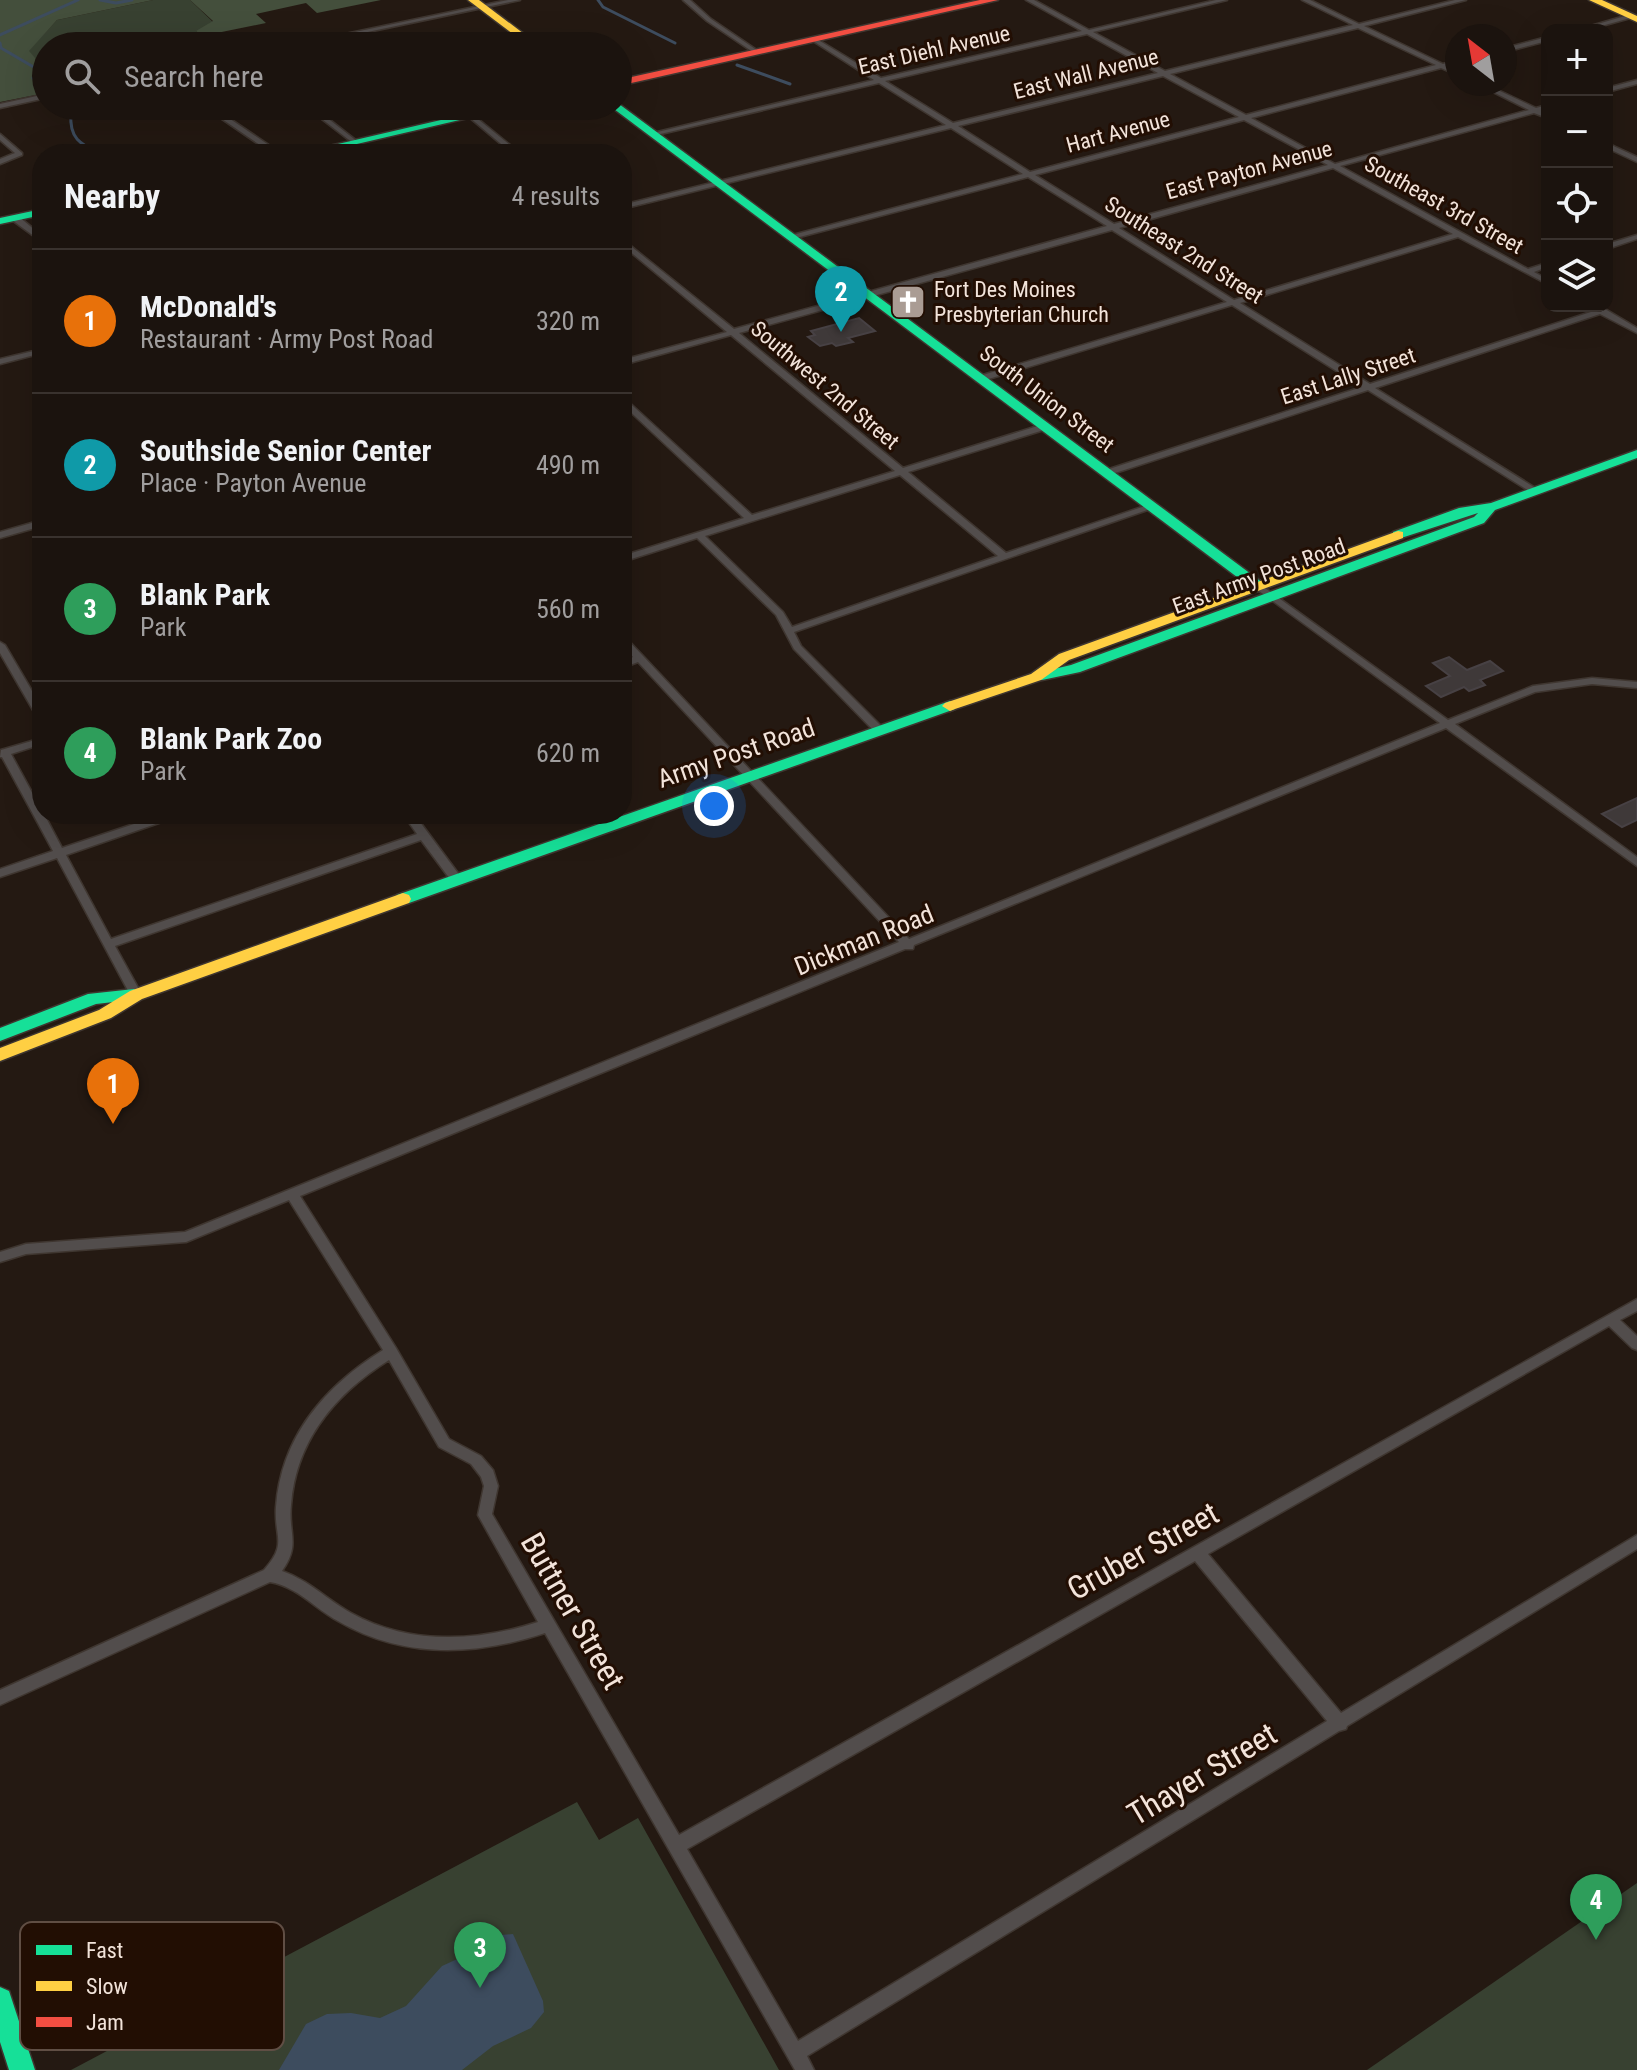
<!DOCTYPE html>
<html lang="en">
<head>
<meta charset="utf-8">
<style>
  :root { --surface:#1b130e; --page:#241c17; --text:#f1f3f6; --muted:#a09e9e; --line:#39322e; --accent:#1a73e8 }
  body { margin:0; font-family:"Roboto Condensed",sans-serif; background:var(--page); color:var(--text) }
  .controls { position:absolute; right:24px; top:24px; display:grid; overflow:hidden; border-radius:16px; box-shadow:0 8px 32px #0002 }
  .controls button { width:72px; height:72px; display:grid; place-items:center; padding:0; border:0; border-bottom:2px solid var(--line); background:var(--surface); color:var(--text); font:40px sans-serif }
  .compass { position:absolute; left:1445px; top:24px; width:72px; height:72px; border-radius:50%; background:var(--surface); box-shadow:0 8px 32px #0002; rotate:329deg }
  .you { position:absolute; left:714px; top:806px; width:28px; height:28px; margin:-20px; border:6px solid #fff; border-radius:50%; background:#1a73e8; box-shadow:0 0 0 12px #1a73e833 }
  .badge { display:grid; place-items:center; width:52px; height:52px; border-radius:50%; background:var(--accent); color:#fff; font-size:26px; font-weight:700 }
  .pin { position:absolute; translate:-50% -66px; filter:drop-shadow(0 2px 4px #0008) }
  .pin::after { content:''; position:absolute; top:42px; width:28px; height:24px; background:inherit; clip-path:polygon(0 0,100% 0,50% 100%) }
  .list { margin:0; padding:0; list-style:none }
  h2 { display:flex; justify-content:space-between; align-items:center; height:104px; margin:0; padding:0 32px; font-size:34px }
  h2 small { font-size:26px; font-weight:400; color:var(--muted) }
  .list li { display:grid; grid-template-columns:52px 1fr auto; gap:24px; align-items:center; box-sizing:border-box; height:144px; padding:0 32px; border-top:2px solid var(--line) }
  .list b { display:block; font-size:30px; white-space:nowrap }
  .list p { margin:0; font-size:26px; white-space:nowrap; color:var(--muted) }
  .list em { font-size:26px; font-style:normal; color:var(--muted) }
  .icon { flex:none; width:44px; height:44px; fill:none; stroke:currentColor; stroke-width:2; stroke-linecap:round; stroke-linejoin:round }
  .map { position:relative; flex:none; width:1637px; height:2070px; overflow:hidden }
  .search { position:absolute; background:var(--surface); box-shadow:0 8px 32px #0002; left:32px; top:32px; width:600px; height:88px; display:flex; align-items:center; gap:20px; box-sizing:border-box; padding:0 28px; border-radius:44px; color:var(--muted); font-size:30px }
  .panel { position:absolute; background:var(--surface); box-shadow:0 8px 32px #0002; left:32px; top:144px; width:600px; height:680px; border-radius:32px }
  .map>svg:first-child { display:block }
  .green { fill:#384131 }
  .forest { fill:#444f3c }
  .water { fill:#3d4c5e }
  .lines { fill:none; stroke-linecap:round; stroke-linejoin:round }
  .stream { stroke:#3d4c5e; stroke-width:3 }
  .building { fill:#3f3939; stroke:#474144; stroke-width:2 }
  .street-casing { stroke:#3f3630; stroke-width:3 }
  .fast-casing { stroke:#3f3630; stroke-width:3 }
  .slow-casing { stroke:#3f3630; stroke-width:3 }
  .jam-casing { stroke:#3f3630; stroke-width:3 }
  .street { fill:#524d4c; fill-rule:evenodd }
  .fast { fill:#16e098; fill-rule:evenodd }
  .slow { fill:#ffcf43; fill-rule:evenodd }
  .jam { fill:#f24e42; fill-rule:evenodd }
  .labels { text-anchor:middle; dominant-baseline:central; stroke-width:6; stroke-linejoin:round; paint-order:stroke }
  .far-street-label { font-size:22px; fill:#f2e3da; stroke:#220e03 }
  .far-poi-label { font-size:22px; fill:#f2e3da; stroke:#220e03; text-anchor:start }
  .street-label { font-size:26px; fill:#f2e3da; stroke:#220e03 }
  .near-street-label { font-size:32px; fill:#f2e3da; stroke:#220e03 }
  .key { fill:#220e03; stroke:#604e44; stroke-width:2 }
  .key-label { font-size:22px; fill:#f2e3da }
</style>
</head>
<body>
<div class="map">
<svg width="1637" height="2070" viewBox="0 0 1637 2070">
  <rect width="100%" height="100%" fill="#241912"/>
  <g class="green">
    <polygon points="153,0 190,0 213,22 196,32 202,36 154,46 46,46 46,60 39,62 28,51 57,20"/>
    <polygon points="577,1802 599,1840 638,1818 779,2070 71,2070"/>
    <polygon points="1637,1883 1637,2070 1367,2070"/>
  </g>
  <g class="forest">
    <polygon points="0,0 153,0 57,20 29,51 46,70 46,93 0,102"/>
    <polygon points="190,0 381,0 317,13 306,3 256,14 266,23 202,36 196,31 213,21"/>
  </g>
  <polygon class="water" points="513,1934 543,2001 544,2012 531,2028 493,2046 462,2070 279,2070 306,2024 327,2014 351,2013 380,2018 406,2006 442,1966 466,1955 467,1948 487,1936"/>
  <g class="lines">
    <g class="stream">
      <polyline points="100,0 116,3 132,0"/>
      <polyline points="598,0 603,7 675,43"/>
      <polyline points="0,35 78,0"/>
      <polyline points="0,43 1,48 37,69 33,78 43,92"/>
      <polyline points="737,65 790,84"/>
      <path d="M59,106l12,8c-2,24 9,30 29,40"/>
    </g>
  </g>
  <g class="building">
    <polygon points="859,318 875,331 848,338 853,342 836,346 832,343 820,346 808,337 815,335 811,331"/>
    <polygon points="1449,657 1467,670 1490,661 1503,671 1480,680 1485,685 1469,691 1464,687 1441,697 1426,686 1450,676 1433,663"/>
    <polygon points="1637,798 1637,820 1622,827 1602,814"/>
  </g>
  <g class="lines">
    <g class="street-casing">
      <g id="street">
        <polygon points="508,0 520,0 301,46 288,46"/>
        <polygon points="683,0 690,0 711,19 761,53 756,54 707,21"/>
        <path d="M1026,0h8l55,30 127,-30h11l-134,32 72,39 188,-46 -51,-25h8l49,24 96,-24h11l-102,26 79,38 14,-4v4l-9,2 9,4v5l-16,-7 -190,50 84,46 194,-54 -52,-26h8l51,24 11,-3v4l-6,2 6,2v5l-13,-5 -194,53 188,103 19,-6v4l-13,5 13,7v5l-89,-47 -218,66 130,81 224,-73 -3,-3 2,-2 12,3 32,19v5l-37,-19 -225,74 162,101v4l-3,1 -166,-104 -259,85h-6v-4l259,-84 -130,-82 -250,76h-6v-4l251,-75 -115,-72 -373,103 164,135 138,-43h6v4l-139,43 98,81 142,-48 3,-1 5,3 -362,125 7,14 83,83 1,2 -5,3 -4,-1 -82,-84 -18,-34 -79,-77 -75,24v-6l122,-38 -122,-114v-8l130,119 143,-44 -164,-136 -109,30v-5l105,-28 -105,-87v-6l112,90 373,-103 -79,-49 -236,62 -7,-2 238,-63 -72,-46 -329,81v-4l324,-80 -67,-42 -227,53 -3,-2 225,-54 -61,-39v-2l2,-1 66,40 201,-47zM1358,28l78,37 -190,50 -76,-41zM1087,34l71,39 -205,50 -68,-42zM1163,76l76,41 -209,55 -72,-46zM1244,120l84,45 -214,59 -79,-49zM1333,168l120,66 -219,66 -115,-72zM900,475l98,81 -206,71 -9,-15 -78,-76z"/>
        <polygon points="1632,14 1635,16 1634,17 1587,30 1577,30"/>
        <polygon points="1547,37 1547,41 1505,52 1505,48"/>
        <polygon points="1637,80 1637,84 1607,92 1607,88"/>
        <polygon points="46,94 46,98 0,108 0,104"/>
        <polygon points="203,106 211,106 282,154 273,154"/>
        <polygon points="305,106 312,106 358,142 353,143"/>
        <polygon points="469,115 473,115 521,154 513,154 469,117"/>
        <polygon points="0,134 22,153 22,155 0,164 0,159 15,153 0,140"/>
        <polygon points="1607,143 1637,157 1637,162 1607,148"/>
        <polygon points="12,216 18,216 42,236 42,242 12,220"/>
        <polygon points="1637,235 1637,239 1607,249 1607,244"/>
        <polygon points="42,349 42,353 0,364 0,359"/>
        <polygon points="42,520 42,526 0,538 0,532"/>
        <path d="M1258,583l190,137 85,-34 59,-8 45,4v6l-45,-4 -57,8 -80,32 182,133v9l-191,-138 -532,217 -1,4h-8l-605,247 96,152 53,91 32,17 12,14 5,16 -6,28 187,321 958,-536v12l-17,9 17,16v14l-5,-2 -23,-22 -401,228 133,159 296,-178v14l-290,177 -1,3 -7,2 -532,325 7,14h-19l-250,-437c-70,23 -142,26 -207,-12 -24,-13 -40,-34 -68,-39l-270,123v-15l264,-120c24,-27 10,-32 12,-63 5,-70 49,-121 107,-157l-94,-150 -103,42 -160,12 -26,8v-10l26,-8 159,-12 714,-290 -261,-280 -16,6v-6l11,-5 -11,-12v-9l3,1 18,19 266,283 531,-216 -185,-135 -2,-2zM389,1360l50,87 32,17 10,13 3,9 -6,29 60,107c-62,20 -129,23 -187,-9 -25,-14 -41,-32 -69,-42 19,-27 6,-37 9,-66 5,-65 44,-111 98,-145zM1195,1561l132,160 -529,320 -111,-192z"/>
        <polygon points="0,642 5,645 42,708 42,720 37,717 0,653"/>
        <polygon points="42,738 42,744 11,754 42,811 42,814 44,814 62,848 164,814 180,814 179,816 66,855 111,939 417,834 403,814 414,814 463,880 461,883 453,883 421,840 115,946 142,995 136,999 132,998 57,858 0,877 0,869 53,851 2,757 0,757 1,750"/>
      </g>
    </g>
    <g class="fast-casing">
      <g id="fast">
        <polygon points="619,104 1263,583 1263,589 1253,589 610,106"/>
        <polygon points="501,106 520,106 314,154 295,154"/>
        <polygon points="42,209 42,215 0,224 0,218"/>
        <polygon points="1637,450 1637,458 1495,510 1484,523 1080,672 1042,680 1035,676 1037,673 1071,665 1474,517 1478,513 1398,539 1393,538 1393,532 1459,508 1491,503"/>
        <polygon points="950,701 955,703 955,709 409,903 397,903 395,899 397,895"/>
        <polygon points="134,989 143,995 140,999 96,1004 0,1041 0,1028 88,994"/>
        <polygon points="0,1987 9,1991 35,2070 9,2070 0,2042"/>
      </g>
    </g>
    <g class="slow-casing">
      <g id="slow">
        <polygon points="468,0 479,0 540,46 529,46"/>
        <polygon points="1589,0 1602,0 1637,16 1637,22"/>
        <polygon points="1398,531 1403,532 1403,538 1069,660 1041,680 955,709 950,711 942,706 945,703 1031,674 1059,654"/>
        <polygon points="403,893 409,895 411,899 409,903 142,999 111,1018 0,1061 0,1048 99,1010 130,991"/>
      </g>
    </g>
    <g class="jam-casing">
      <polygon id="jam" points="980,0 998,0 618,86 618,80"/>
    </g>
    <use href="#street" class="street"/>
    <use href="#fast" class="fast"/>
    <use href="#slow" class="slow"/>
    <use href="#jam" class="jam"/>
  </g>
  <defs>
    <g id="church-square" transform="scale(1.8)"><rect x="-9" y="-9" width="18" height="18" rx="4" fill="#aa9c94" stroke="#220e03"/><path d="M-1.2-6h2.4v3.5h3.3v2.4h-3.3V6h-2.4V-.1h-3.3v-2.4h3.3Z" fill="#fff"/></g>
  </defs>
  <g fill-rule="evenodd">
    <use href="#church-square" x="908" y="302"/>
  </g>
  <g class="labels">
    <g class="far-street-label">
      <text transform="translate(934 50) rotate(-13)">East Diehl Avenue</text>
      <text transform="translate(1086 74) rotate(-14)">East Wall Avenue</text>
      <text transform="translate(1118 132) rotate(-15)">Hart Avenue</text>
      <text transform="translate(1249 170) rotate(-15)">East Payton Avenue</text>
      <text transform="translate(1444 205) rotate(29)">Southeast 3rd Street</text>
      <text transform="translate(1184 250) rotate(32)">Southeast 2nd Street</text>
      <text transform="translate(1348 376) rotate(-18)">East Lally Street</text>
      <text transform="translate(825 385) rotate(40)">Southwest 2nd Street</text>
      <text transform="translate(1047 399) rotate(37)">South Union Street</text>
      <text transform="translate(1259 576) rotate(-20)">East Army Post Road</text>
    </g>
    <g class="far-poi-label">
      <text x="934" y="289">Fort Des Moines<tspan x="934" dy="25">Presbyterian Church</tspan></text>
    </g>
    <g class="street-label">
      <text transform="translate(736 753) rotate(-19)">Army Post Road</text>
      <text transform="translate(864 940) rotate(-22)">Dickman Road</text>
    </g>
    <g class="near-street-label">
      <text transform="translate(1143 1551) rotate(-29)">Gruber Street</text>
      <text transform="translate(573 1611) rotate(60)">Buttner Street</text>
      <text transform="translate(1202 1774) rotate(-31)">Thayer Street</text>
    </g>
  </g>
  <rect x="20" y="1922" width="264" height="128" rx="12" class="key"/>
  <rect x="36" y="1945" width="36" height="10" fill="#16e098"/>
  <rect x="36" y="1981" width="36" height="10" fill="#ffcf43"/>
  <rect x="36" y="2017" width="36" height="10" fill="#f24e42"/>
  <g class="key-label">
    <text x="86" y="1958">Fast</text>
    <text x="86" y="1994">Slow</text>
    <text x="86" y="2030">Jam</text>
  </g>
</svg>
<div class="controls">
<button>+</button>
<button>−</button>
<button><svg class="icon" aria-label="locate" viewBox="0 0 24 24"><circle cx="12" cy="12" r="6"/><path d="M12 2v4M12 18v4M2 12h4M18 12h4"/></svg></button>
<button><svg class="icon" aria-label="layers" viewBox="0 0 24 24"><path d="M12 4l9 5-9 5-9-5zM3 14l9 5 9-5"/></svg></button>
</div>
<svg class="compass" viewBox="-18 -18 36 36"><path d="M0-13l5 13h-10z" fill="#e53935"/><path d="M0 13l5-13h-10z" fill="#a09e9e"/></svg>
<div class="you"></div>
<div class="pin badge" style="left:113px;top:1124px;background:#e8710a">1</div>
<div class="pin badge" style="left:841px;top:332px;background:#0f9aa8">2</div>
<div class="pin badge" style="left:480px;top:1988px;background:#2e9e5b">3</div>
<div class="pin badge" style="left:1596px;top:1940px;background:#2e9e5b">4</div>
<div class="search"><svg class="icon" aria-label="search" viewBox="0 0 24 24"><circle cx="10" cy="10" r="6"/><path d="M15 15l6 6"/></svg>Search here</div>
<section class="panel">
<h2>Nearby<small>4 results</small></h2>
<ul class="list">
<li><span class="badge" style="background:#e8710a">1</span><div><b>McDonald's</b><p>Restaurant · Army Post Road</p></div><em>320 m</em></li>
<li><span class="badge" style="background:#0f9aa8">2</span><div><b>Southside Senior Center</b><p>Place · Payton Avenue</p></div><em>490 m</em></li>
<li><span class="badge" style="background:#2e9e5b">3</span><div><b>Blank Park</b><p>Park</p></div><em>560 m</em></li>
<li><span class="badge" style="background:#2e9e5b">4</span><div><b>Blank Park Zoo</b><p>Park</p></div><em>620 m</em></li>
</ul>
</section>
</div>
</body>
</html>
